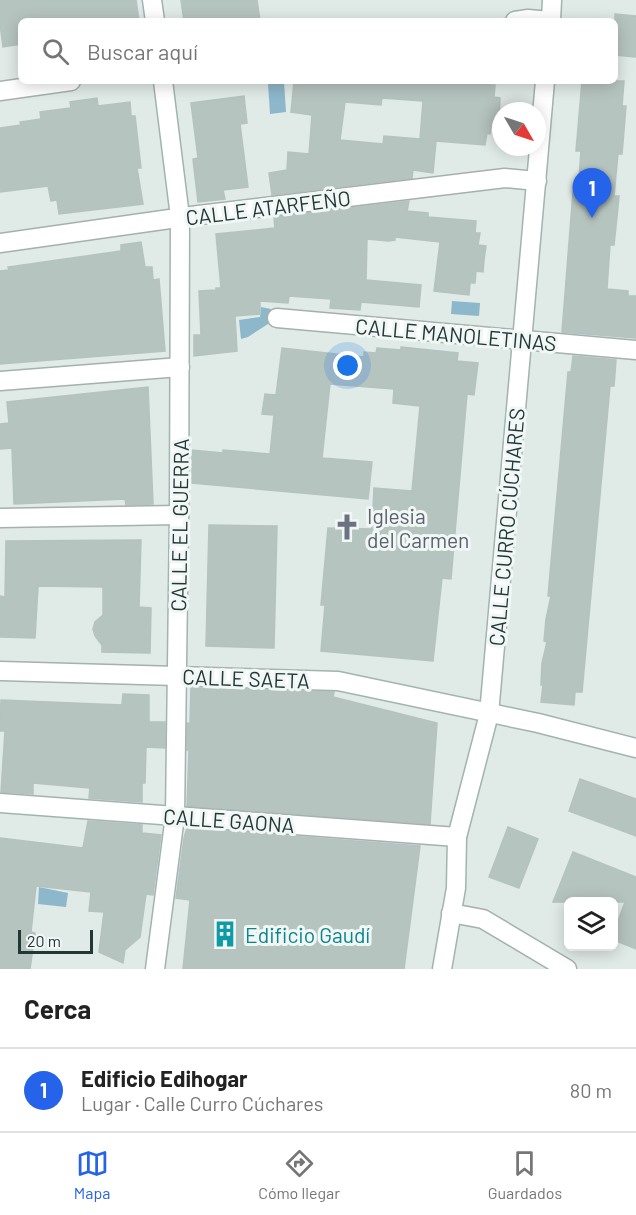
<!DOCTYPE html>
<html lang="es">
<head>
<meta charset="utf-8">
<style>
  :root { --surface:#fff; --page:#f6f6f6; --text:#222; --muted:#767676; --line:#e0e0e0; --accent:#2563eb }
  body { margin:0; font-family:Barlow,sans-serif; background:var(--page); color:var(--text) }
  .controls { position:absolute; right:18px; bottom:18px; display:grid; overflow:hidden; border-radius:9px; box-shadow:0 3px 15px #0003 }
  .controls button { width:54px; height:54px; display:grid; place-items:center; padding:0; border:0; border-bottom:2px solid var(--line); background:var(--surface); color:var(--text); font:30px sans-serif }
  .compass { position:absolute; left:492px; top:102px; width:54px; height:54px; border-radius:50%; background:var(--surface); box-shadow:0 3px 15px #0003; rotate:129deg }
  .scale { position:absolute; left:18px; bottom:15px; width:75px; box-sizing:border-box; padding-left:6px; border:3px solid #233836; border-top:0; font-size:16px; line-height:21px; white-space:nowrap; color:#233836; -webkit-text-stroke:4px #f0f7f4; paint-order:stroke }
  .you { position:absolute; left:348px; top:366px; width:21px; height:21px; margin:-15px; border:4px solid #fff; border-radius:50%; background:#1a73e8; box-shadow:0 0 0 9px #1a73e833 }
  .badge { display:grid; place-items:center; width:39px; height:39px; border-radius:50%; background:var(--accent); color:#fff; font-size:20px; font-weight:700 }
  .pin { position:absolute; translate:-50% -50px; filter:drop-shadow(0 2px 3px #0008) }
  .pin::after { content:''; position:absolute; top:32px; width:21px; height:18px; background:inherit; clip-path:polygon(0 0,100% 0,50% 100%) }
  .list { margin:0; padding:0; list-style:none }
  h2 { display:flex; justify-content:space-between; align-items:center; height:78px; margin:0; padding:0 24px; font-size:26px }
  h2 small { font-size:20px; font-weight:400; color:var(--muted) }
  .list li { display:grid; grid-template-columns:39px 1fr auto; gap:18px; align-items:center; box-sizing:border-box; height:84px; padding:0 24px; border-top:2px solid var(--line) }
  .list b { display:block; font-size:22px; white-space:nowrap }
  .list p { margin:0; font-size:20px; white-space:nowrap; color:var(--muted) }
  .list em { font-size:20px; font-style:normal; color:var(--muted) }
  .icon { flex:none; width:33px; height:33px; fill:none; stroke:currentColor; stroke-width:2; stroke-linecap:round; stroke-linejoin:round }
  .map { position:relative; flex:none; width:636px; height:969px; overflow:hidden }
  .search { position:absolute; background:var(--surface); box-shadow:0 3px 15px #0003; left:18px; right:18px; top:18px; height:66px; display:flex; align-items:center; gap:15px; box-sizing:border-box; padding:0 21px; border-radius:9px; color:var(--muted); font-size:22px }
  .sheet { height:162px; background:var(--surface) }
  nav { display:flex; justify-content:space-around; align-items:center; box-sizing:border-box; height:84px; border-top:2px solid var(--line); background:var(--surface); font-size:16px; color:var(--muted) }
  nav a { display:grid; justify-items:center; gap:3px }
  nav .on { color:var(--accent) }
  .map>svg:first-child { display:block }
  .water { fill:#8db7ca }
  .building { fill:#b6c4c0; stroke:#b4c3bf; stroke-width:1.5; fill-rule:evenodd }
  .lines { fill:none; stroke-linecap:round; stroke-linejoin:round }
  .street-casing { stroke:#a4b1ae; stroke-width:21 }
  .secondary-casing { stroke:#a1b4b0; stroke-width:21 }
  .street { stroke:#fff; stroke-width:18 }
  .secondary { stroke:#fff; stroke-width:18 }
  .labels { text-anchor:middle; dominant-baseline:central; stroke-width:6; stroke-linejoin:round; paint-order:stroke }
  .street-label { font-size:21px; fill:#233836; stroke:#f0f7f4 }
  .worship-label { font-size:21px; fill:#5b616d; stroke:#f0f7f4; text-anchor:start }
  .culture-label { font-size:21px; fill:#0d838f; stroke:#f0f7f4; text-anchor:start }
</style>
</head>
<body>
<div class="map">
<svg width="636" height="969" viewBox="0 0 636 969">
  <rect width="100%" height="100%" fill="#e0eae7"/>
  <g class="water">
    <polygon points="284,82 286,112 270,114 268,83"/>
    <polygon points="452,301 480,303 479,316 451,314"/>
    <polygon points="261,307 271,309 268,324 248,337 241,339 239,320 260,317"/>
    <polygon points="39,887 68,893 66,907 38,904"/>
  </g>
  <g class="building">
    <polygon points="0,0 136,0 139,21 21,21 21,44 3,47 0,24"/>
    <polygon points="181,0 257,0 260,21 184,21"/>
    <polygon points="615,14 636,16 636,57 615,55"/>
    <path d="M294,81h197l-1,4h5l-1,12 6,1 -1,24h-7l-2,12 -3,-1 -2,12 -49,-4 -3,32 -20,-3 -1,8 -140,17 -3,-22 18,-3 1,-18 21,2 3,-39 -21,-3zM382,98l41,3 -3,38 -36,-3 -1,8 -43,-4 5,-38 36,3z"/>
    <polygon points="582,81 624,81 622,106 626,106 622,154 618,154 614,196 619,196 617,217 614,245 610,245 607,289 628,291 628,296 636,296 636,338 562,332 573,192 578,193 581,151 576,151"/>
    <polygon points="244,96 247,123 240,124 248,187 223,190 225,199 198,202 193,159 198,158 191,103"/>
    <polygon points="97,98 98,106 130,102 131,116 135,116 141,168 137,168 143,204 59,214 57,200 51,201 48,186 0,192 0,128 21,125 20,122 41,119 40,112 71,108 70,102"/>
    <polygon points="409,201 407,211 428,213 428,217 476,221 475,233 480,233 478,245 486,246 484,260 483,272 476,271 475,283 470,283 469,295 434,291 440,242 395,237 395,240 388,241 367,239 366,280 421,285 419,307 361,302 360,310 330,308 331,299 289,296 288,303 260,301 260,314 235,316 237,351 194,356 194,335 201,335 199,291 216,290 216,288 221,288 216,234 275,228 274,217"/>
    <polygon points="141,242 145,267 152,267 153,280 159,279 165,351 0,364 0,271 9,270 8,267 121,251 121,245"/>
    <polygon points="401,347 458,353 457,361 478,363 474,395 467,394 451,579 442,578 433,661 321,651 325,605 321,605 328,528 372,529 374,488 412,491 420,406 393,403 394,389 330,384 322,458 372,462 368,499 192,483 192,450 223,453 223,450 270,454 274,415 262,414 265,394 276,395 282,348 364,357 364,352 376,353 377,348 401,350"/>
    <polygon points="573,356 616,360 614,386 610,386 582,692 575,692 574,705 541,702 543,685 541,685 542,663 547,642 544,641 546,619 551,596 548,596 568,372 571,372"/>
    <polygon points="148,387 153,504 126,505 125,499 14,504 12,448 0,449 0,424 9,423 7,402"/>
    <polygon points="209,525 277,526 274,648 206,646"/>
    <polygon points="141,540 139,607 151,608 150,653 102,652 102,645 95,636 93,629 95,622 103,615 103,587 38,586 35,638 0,637 0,596 5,597 6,541"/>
    <polygon points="191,688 334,692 333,697 437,723 430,824 187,806 189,750 187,750 187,723 190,724"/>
    <polygon points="123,694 149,695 149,722 165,722 165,748 146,747 145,783 142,783 142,802 89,798 90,788 33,783 33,794 1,792 5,731 0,731 1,700 122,705"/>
    <polygon points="580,779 636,799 636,836 569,811"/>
    <polygon points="88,821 142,825 142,833 161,835 153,895 146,894 140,937 125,950 123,963 99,952 104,912 89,911 91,892 36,886 31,932 35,933 30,969 0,969 0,838 83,848"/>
    <polygon points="508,827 538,839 519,888 489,877"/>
    <polygon points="187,828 420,846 404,969 183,969 190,900 176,898 184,838"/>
    <polygon points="573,852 636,877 636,949 614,940 614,932 625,902 553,902"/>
  </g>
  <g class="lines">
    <g class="street-casing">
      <g id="street">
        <polyline points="0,91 71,81"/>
        <polyline points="0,243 191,216 505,178 537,181"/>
        <polyline points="277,318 636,350"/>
        <polyline points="0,381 180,367"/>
        <polyline points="0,518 179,515"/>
        <polyline points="0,671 177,676"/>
        <polyline points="175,816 457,837"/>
        <polyline points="451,913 483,919 567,969"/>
      </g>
    </g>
    <g class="secondary-casing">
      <g id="secondary">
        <polyline points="152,0 155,21"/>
        <polyline points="515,21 528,19 550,21"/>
        <polyline points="551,21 552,0"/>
        <polyline points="177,676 338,681 538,723 636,748"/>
        <polyline points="0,803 175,816"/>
        <polyline points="155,969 175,816 179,515 180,217 163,81"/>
        <polyline points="442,969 456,888 457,837 489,714 545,81"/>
      </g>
    </g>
    <use href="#street" class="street"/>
    <use href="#secondary" class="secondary"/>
  </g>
  <defs>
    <g id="church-bare" transform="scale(2.07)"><path d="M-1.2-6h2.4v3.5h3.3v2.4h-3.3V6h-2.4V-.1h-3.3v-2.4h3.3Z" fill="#6b7280" stroke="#f0f7f4" stroke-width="2.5" paint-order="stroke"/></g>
    <g id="building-bare" transform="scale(2.07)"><path d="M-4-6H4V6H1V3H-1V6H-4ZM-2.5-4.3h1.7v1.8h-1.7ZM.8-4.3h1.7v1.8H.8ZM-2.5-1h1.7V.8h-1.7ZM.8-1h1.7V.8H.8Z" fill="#0f9aa8" stroke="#f0f7f4" stroke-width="2.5" paint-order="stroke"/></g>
  </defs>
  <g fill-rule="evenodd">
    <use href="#church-bare" x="347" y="527"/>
    <use href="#building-bare" x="225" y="934"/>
  </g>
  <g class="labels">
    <g class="street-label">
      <text transform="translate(268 207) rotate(-7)">CALLE ATARFEÑO</text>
      <text transform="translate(456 334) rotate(5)">CALLE MANOLETINAS</text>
      <text transform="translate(179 525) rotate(-89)">CALLE EL GUERRA</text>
      <text transform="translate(506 527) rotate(-85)">CALLE CURRO CÚCHARES</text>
      <text transform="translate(246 678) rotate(2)">CALLE SAETA</text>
      <text transform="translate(229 820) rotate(4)">CALLE GAONA</text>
    </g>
    <g class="worship-label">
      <text x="367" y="515">Iglesia<tspan x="367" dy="24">del Carmen</tspan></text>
    </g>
    <g class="culture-label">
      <text x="245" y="934">Edificio Gaudí</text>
    </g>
  </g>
</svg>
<div class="controls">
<button><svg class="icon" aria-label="layers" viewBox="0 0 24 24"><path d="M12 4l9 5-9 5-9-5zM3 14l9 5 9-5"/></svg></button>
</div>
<svg class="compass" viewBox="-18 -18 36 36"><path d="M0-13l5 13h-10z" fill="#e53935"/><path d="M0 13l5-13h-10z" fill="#767676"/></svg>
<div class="scale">20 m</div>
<div class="you"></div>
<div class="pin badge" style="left:592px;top:218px">1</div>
<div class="search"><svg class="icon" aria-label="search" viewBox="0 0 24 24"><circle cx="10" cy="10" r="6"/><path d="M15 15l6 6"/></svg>Buscar aquí</div>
</div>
<section class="sheet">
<h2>Cerca<small></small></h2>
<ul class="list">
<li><span class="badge">1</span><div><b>Edificio Edihogar</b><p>Lugar · Calle Curro Cúchares</p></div><em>80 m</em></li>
</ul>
</section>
<nav>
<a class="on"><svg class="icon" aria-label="map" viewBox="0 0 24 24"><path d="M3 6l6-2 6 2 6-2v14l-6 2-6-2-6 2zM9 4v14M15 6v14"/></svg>Mapa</a>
<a><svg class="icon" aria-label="directions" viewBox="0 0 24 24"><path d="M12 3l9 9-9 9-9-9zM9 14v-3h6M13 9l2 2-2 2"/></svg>Cómo llegar</a>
<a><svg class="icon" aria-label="saved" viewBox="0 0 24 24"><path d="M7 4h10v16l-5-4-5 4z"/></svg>Guardados</a>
</nav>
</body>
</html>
